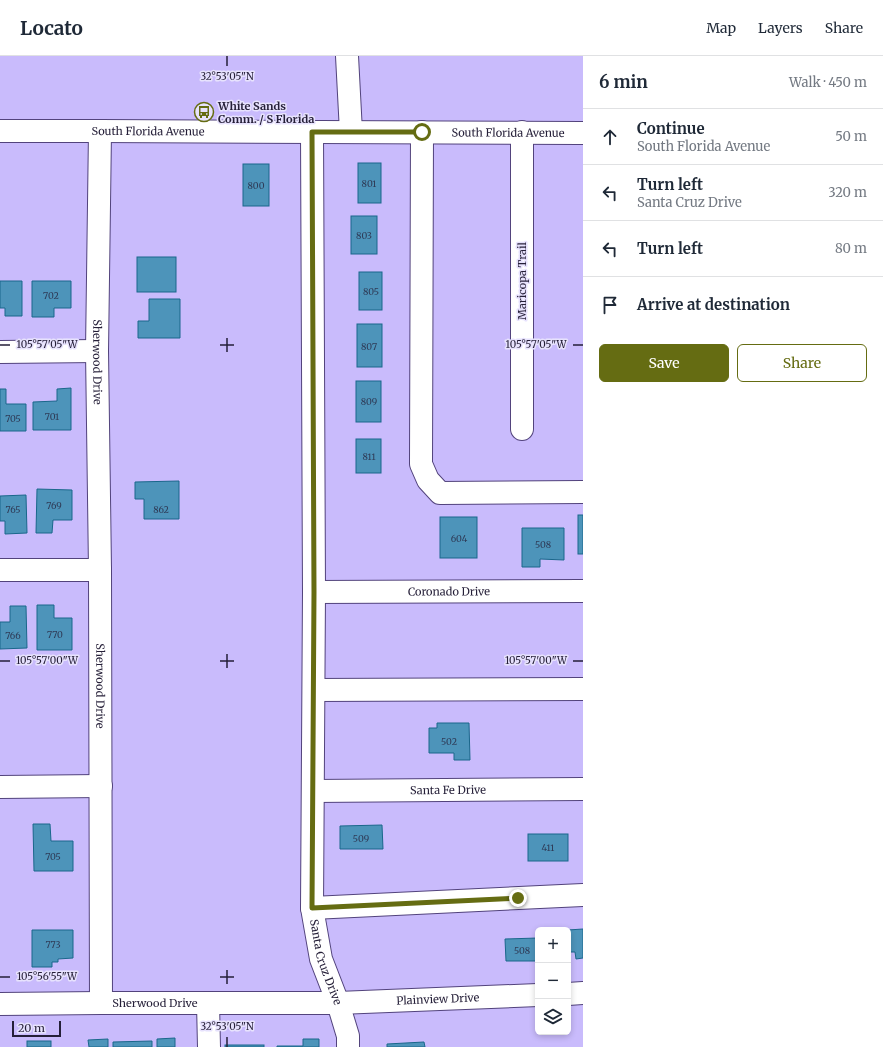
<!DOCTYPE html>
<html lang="en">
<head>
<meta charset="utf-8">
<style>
  :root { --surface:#fff; --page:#f6f6f7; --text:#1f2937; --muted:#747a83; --line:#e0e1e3; --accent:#656c12 }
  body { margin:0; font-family:Merriweather,serif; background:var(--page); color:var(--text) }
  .controls { position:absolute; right:12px; bottom:12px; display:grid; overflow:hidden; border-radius:6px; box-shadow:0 2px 6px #0003 }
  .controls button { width:36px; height:36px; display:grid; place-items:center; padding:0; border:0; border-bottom:1px solid var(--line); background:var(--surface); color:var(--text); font:20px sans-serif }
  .scale { position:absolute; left:12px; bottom:10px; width:49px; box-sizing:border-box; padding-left:4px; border:2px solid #251f38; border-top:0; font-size:11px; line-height:14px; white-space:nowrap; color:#251f38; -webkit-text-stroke:3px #e7e2fd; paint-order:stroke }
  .stop { position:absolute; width:12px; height:12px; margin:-9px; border:3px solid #656c12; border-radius:50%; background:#fff }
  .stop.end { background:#656c12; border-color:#fff; box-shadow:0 1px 4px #0008 }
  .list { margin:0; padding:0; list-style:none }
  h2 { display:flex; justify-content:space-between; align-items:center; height:52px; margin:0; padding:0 16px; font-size:17px }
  h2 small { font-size:13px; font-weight:400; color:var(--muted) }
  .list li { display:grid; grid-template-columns:26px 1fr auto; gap:12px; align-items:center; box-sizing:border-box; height:56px; padding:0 16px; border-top:1px solid var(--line) }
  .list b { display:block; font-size:15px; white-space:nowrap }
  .list p { margin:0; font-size:13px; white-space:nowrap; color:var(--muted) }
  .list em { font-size:13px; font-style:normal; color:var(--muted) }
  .actions { display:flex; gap:8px; padding:12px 16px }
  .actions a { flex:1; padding:9px 0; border:1px solid var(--accent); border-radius:6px; text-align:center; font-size:14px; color:var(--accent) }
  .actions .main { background:var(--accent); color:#fff }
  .icon { flex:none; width:22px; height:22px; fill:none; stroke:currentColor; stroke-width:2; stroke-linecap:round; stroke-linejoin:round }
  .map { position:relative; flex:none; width:583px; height:991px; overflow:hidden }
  header { display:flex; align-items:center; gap:24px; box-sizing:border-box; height:56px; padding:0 20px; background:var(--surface); border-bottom:1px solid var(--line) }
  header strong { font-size:19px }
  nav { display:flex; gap:22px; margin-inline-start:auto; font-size:14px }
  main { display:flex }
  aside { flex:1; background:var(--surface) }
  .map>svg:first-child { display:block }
  .building { fill:#4d94ba; stroke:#1a678b }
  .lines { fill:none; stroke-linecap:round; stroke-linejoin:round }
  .minor-casing { stroke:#52437c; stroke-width:24 }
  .major-casing { stroke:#52437c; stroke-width:24 }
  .minor { stroke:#fff; stroke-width:22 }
  .major { stroke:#fff; stroke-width:22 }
  .route { stroke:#656c12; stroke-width:5 }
  .ticks { fill:none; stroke:#251f38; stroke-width:1.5 }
  .labels { text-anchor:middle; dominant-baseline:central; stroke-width:3; stroke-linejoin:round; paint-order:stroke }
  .number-label { font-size:9px; fill:#2f3c58 }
  .poi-label { font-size:11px; font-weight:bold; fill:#251f38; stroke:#e7e2fd; text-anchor:start }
  .street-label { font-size:11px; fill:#251f38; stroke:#e7e2fd }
  .ticks-label { font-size:10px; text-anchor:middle; fill:#251f38; stroke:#e7e2fd; stroke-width:3; stroke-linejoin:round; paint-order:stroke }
</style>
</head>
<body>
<header>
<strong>Locato</strong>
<nav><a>Map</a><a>Layers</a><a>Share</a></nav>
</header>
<main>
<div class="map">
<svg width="583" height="991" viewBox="0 0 583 991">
  <rect width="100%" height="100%" fill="#c9bbfc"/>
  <g class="building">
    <rect x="358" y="107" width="23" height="40"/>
    <rect x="243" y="108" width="26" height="42"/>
    <rect x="351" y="160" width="26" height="38"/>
    <rect x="137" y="201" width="39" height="35"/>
    <rect x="359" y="216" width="23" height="38"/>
    <polygon points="0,225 22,225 22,260 5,260 5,252 0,252"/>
    <polygon points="32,225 71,225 71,252 54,252 54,261 32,261"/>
    <polygon points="149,243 180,243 180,282 138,282 138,265 149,265"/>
    <rect x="357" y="268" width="25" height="43"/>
    <rect x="356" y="325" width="25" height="41"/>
    <polygon points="71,332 71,374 33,374 33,346 57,345 57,333"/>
    <polygon points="0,333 6,333 6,348 26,348 26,375 0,375"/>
    <rect x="356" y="383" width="25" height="34"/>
    <polygon points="179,425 179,463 144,463 144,443 135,443 135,426"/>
    <polygon points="37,433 72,434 72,464 53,464 52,477 36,477"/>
    <polygon points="26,439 27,477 5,478 5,465 0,465 0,440"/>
    <rect x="578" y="459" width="5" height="39"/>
    <rect x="440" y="461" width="37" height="41"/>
    <polygon points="522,472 564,472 564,504 540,503 540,511 522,511"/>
    <polygon points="37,549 54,549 54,562 72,562 72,594 37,594"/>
    <polygon points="10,550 26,550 27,592 0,593 0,566 10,566"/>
    <polygon points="437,667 469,667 470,704 454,704 454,697 429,697 429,672 437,672"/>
    <polygon points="33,768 50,768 51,785 73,785 73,815 34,815"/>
    <polygon points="382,769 383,793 340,793 340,770"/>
    <rect x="528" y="778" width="40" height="27"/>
    <polygon points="583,873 583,902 576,903 575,896 568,896 568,874"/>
    <polygon points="32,874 73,874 73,902 58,903 58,906 52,906 52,911 32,911"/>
    <polygon points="538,882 538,905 506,905 505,883"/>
    <polygon points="175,982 175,991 157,991 157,983"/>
    <polygon points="108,983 108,991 89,991 88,984"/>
    <polygon points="303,983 319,983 319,991 277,991 277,990 303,990"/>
    <rect x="27" y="985" width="24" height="6"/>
    <polygon points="152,985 152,991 113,991 113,986"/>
    <polygon points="424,986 425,991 387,991 387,988"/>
    <rect x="225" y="989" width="39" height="2"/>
  </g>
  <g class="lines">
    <g class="minor-casing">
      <g id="minor">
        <polyline points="347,0 351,76"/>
        <path id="s1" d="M100,75l-3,220 3,219 1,433h237l200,-8"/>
        <path id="s2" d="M312,76l2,460 -2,316 9,51 17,44 10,33v11"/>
        <polyline points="422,76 421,408 428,424 440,437 583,436"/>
        <polyline points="522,76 522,373"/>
        <polyline points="0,296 97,295"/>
        <polyline points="0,514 100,514"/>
        <path id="s3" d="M314,536l269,-1"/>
        <polyline points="314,634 583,633"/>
        <polyline points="0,731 101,730"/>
        <path id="s4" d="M313,735l270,-2"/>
        <polyline points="312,852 583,839"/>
        <polyline points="568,938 583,937"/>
        <polyline points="208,947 209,991"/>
        <polyline points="0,948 101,947"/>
      </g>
    </g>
    <g class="major-casing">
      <g id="major">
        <path id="s5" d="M0,75h100l483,2"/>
      </g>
    </g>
    <use href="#minor" class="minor"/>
    <use href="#major" class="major"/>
  </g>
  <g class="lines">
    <polyline class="route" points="422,76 312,76 314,536 312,852 518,842"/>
  </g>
  <path class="ticks" d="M227,0v10M227,282v14M0,289h10M220,289h14M573,289h10M227,598v14M0,605h10M220,605h14M573,605h10M227,914v14M0,921h10M220,921h14M227,981v10"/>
  <defs>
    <g id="bus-ring" transform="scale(1)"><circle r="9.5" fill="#e7e2fd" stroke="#656c12" stroke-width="1.5"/><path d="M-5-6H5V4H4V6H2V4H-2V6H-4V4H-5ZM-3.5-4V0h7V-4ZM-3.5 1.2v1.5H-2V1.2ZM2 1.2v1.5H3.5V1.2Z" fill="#656c12"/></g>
  </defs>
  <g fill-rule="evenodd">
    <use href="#bus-ring" x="204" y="56"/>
  </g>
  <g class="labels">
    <g class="number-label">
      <text x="369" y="127">801</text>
      <text x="256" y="129">800</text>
      <text x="364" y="179">803</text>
      <text x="371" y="235">805</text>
      <text x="51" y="239">702</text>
      <text x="369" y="290">807</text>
      <text x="369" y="345">809</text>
      <text x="52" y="360">701</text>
      <text x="13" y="362">705</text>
      <text x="369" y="400">811</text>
      <text x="54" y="449">769</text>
      <text x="13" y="453">765</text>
      <text x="161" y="453">862</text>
      <text x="459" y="482">604</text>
      <text x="543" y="488">508</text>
      <text x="55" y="578">770</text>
      <text x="13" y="579">766</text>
      <text x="449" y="685">502</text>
      <text x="361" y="782">509</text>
      <text x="548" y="791">411</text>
      <text x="53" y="800">705</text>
      <text x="53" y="888">773</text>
      <text x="522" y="894">508</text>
    </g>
    <g class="poi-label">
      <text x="218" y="50">White Sands<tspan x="218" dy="13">Comm. / S Florida</tspan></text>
    </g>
    <g class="street-label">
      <text stroke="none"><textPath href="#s5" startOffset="148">South Florida Avenue</textPath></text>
      <text stroke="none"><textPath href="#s5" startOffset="508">South Florida Avenue</textPath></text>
      <text transform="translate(522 225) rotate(-90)">Maricopa Trail</text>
      <text stroke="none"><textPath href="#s1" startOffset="231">Sherwood Drive</textPath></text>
      <text stroke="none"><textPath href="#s3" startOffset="135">Coronado Drive</textPath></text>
      <text stroke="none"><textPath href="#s1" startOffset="555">Sherwood Drive</textPath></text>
      <text stroke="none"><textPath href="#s4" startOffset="135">Santa Fe Drive</textPath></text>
      <text stroke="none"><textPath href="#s2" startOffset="832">Santa Cruz Drive</textPath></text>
      <text stroke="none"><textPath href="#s1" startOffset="1209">Plainview Drive</textPath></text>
      <text stroke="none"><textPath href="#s1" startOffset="926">Sherwood Drive</textPath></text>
    </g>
  </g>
  <g class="ticks-label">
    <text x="227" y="24">32°53'05"N</text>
    <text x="536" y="292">105°57'05"W</text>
    <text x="47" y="292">105°57'05"W</text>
    <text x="536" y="608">105°57'00"W</text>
    <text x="47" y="608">105°57'00"W</text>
    <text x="47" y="924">105°56'55"W</text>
    <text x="227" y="974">32°53'05"N</text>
  </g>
</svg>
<div class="controls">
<button>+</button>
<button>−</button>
<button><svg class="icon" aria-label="layers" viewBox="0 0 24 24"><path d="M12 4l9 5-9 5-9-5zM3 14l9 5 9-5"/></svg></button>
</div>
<div class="scale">20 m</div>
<div class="stop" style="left:422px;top:76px"></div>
<div class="stop end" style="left:518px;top:842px"></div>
</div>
<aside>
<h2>6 min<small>Walk · 450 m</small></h2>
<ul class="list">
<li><svg class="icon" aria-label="ahead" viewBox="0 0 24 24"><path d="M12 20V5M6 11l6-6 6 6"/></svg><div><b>Continue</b><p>South Florida Avenue</p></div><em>50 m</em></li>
<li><svg class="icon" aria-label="left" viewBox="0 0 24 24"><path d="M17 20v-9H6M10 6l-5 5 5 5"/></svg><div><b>Turn left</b><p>Santa Cruz Drive</p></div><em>320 m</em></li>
<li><svg class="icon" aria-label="left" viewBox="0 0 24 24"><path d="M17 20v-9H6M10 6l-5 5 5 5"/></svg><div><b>Turn left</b></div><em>80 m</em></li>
<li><svg class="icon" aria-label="arrive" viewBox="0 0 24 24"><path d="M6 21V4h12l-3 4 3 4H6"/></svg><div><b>Arrive at destination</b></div></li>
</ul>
<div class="actions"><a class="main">Save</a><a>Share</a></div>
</aside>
</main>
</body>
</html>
